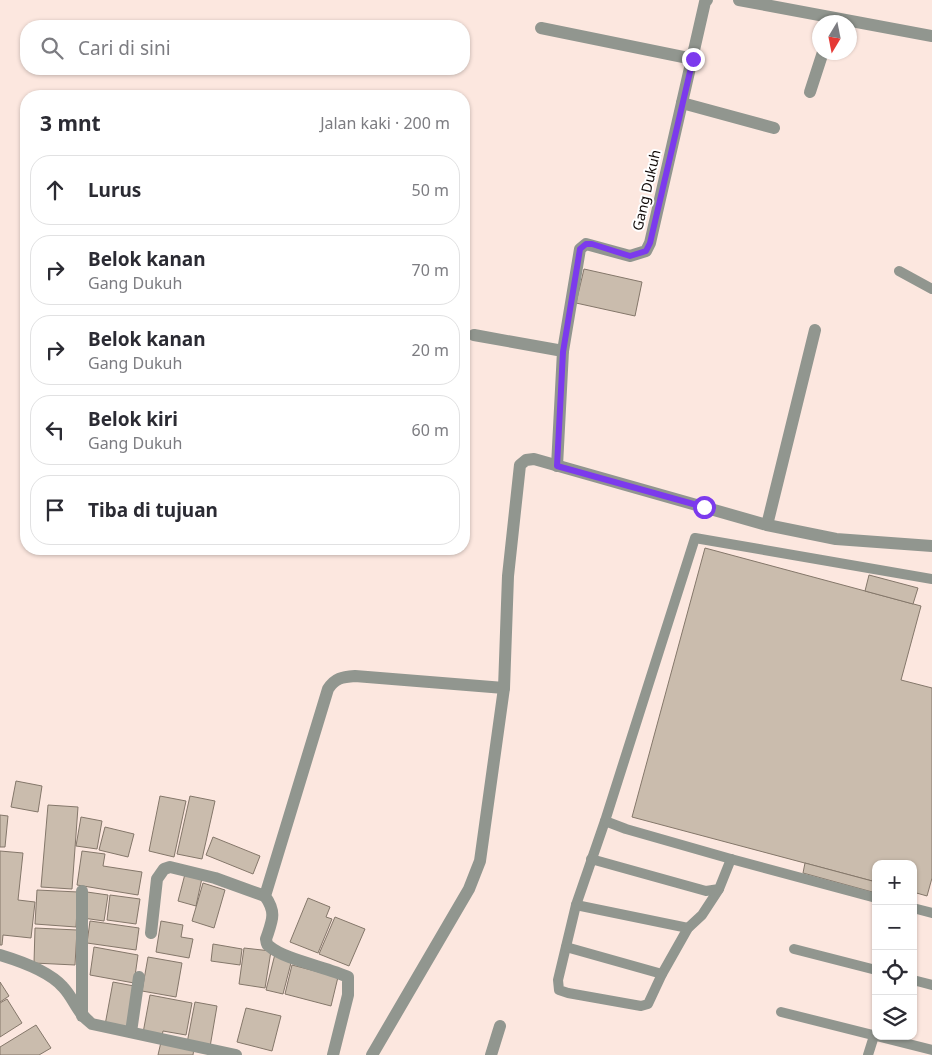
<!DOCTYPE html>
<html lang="id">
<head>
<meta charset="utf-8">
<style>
  :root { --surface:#fff; --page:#f7f7f7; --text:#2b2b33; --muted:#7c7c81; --line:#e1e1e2 }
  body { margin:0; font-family:"Noto Sans",sans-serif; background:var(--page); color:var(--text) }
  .controls { position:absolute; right:15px; bottom:15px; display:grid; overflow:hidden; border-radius:10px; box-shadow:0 1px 4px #0004 }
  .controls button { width:45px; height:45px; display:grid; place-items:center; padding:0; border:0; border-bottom:1px solid var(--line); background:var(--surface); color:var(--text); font:25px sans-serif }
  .compass { position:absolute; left:812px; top:15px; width:45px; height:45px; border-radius:50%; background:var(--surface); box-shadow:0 1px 4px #0004; rotate:190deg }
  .stop { position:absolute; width:15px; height:15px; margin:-11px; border:4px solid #7c3aed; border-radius:50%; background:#fff }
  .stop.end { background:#7c3aed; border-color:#fff; box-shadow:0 1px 5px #0008 }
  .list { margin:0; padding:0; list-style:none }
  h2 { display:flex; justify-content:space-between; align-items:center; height:65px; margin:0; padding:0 20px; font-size:21px }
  h2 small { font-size:16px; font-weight:400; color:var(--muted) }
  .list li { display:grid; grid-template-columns:32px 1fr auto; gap:15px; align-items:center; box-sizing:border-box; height:70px; margin:0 10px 10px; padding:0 10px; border:1px solid var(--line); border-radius:20px }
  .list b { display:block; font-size:19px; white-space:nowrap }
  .list p { margin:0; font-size:16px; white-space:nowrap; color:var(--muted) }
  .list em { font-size:16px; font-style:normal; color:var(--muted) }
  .icon { flex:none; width:28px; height:28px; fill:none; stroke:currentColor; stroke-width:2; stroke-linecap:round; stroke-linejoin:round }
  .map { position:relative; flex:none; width:932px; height:1055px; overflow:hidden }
  .search { position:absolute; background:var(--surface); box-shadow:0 1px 4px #0004; left:20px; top:20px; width:450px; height:55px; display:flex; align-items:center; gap:12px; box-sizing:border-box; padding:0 18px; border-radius:20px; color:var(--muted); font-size:19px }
  .panel { position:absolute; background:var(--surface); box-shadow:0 1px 4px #0004; left:20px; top:90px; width:450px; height:465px; border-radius:20px }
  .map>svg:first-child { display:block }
  .building { fill:#cabcad; stroke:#84776a }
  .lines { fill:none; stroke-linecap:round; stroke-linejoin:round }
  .lane { stroke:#91968f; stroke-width:10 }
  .street { stroke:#91968f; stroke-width:12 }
  .route { stroke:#7c3aed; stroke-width:6 }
  .labels { text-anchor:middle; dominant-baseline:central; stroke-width:4; stroke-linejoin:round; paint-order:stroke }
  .street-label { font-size:14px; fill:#120b09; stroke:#fff }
</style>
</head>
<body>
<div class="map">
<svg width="932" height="1055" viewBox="0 0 932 1055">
  <rect width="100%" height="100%" fill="#fce7df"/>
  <g class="building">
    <polygon points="584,269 642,282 635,316 576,303"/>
    <polygon points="705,548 921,606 901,680 932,688 932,878 927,896 913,892 913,864 876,864 876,882 632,817"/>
    <polygon points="869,575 918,588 913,604 865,591"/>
    <polygon points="16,781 42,786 38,812 11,807"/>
    <polygon points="160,796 186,801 174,857 149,851"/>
    <polygon points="190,796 215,801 202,859 177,854"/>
    <polygon points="48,805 78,807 72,889 41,887"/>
    <polygon points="0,815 8,816 5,847 0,847"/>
    <polygon points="81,817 102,821 97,849 76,846"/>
    <polygon points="105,827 134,834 128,857 99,850"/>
    <polygon points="213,837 260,856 253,874 206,855"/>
    <polygon points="0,851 23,853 18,900 35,902 31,938 3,935 2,945 0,945"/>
    <polygon points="82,851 105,854 103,866 142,872 138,895 77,885"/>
    <polygon points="805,863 876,882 876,893 803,873"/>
    <polygon points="185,874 202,878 196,906 178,901"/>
    <polygon points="203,883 225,890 214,928 192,921"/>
    <polygon points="37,890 78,892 76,927 35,924"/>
    <polygon points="87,892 108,895 104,921 83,918"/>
    <polygon points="110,895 140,899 136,924 107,920"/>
    <polygon points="308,898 330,907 326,917 332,919 318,953 290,942"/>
    <polygon points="335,917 365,929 349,966 319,954"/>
    <polygon points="90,921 139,928 136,950 87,943"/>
    <polygon points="161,921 183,925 181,937 193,939 189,958 156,952"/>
    <polygon points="35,928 77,930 75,965 34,963"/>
    <polygon points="213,944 242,949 240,965 211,961"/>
    <polygon points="94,947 138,955 134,983 90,975"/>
    <polygon points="244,948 271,951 265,988 239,984"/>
    <polygon points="275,954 292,959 283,994 266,990"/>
    <polygon points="148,957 182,963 176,997 142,991"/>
    <polygon points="292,965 338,977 331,1006 285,994"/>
    <polygon points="0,982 9,996 0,1002"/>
    <polygon points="113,982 134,986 127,1029 105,1025"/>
    <polygon points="150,995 192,1003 186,1035 163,1031 162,1036 143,1033"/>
    <polygon points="7,999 22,1023 0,1037 0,1003"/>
    <polygon points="195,1002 217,1006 210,1047 187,1043"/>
    <polygon points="246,1008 281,1016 272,1051 237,1042"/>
    <polygon points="36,1025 51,1048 39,1055 0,1055 0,1047"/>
    <polygon points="161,1042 194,1048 193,1055 158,1055"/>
  </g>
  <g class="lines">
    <g class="lane">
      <polyline points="899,271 932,289"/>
      <polyline points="605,821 576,905 558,980 559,990 568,993 641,1006 648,1004 662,974 688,928 702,915 719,889"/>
      <polyline points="591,859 706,891 719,889 731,859"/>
      <polyline points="876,898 731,859 626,829 605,821 695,538 932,579"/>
      <polyline points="576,905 688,928"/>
      <polyline points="913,908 932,913"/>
      <polyline points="566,947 662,974"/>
      <polyline points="794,949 876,970"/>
      <polyline points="913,980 932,985"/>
      <polyline points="781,1012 932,1050"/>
      <polyline points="868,1055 874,1036"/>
    </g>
    <g class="street">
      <polyline points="739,0 932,36"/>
      <polyline points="541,28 693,59"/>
      <polyline points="810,92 823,52"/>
      <polyline points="682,103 774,128"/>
      <polyline points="474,335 563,351"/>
      <polyline points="557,466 563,351 580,249 586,244 630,256 646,251 650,243 705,2 707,0"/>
      <polyline points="767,525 815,330"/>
      <polyline points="151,933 157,879 164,869 170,867 215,878 265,896"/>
      <path d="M0,955c20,6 49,16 63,32 12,13 13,25 29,37l144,31"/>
      <polyline points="82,1016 82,891"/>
      <polyline points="131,1032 139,977"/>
      <path d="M333,1055l15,-60v-18c-21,-10 -63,-17 -79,-31 -3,-2 -2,-3 -3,-7 6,-18 11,-26 -1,-43l63,-207c7,-11 14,-12 27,-13l149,12"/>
      <polyline points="372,1055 469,889 480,861 504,688 508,576 520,465 526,460 534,459 767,525 836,539 932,546"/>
      <polyline points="491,1055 500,1026"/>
    </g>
  </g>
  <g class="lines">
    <polyline class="route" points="693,59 650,243 646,251 630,256 592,244 586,244 580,249 563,352 557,466 704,507"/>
  </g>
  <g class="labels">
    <g class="street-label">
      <text transform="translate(646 190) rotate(-77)">Gang Dukuh</text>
    </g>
  </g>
</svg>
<div class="controls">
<button>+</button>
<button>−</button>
<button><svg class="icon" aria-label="locate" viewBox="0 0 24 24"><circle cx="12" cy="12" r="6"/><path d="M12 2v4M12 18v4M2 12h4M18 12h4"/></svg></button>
<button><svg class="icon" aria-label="layers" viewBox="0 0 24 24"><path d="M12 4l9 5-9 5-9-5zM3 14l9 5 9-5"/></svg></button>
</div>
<svg class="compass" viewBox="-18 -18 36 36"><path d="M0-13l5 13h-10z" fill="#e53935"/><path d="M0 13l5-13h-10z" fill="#7c7c81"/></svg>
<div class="stop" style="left:704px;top:507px"></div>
<div class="stop end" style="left:693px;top:59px"></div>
<div class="search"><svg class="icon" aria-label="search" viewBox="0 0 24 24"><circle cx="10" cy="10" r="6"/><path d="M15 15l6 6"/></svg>Cari di sini</div>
<section class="panel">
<h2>3 mnt<small>Jalan kaki · 200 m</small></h2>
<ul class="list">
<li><svg class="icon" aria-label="ahead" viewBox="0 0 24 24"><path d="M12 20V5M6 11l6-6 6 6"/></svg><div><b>Lurus</b></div><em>50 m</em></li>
<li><svg class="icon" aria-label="right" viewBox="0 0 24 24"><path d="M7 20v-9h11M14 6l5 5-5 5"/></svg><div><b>Belok kanan</b><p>Gang Dukuh</p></div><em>70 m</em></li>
<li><svg class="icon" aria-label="right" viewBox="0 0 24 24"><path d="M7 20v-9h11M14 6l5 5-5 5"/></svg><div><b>Belok kanan</b><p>Gang Dukuh</p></div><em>20 m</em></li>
<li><svg class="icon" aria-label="left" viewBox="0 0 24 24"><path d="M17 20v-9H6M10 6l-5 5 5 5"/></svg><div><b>Belok kiri</b><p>Gang Dukuh</p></div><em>60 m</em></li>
<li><svg class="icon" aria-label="arrive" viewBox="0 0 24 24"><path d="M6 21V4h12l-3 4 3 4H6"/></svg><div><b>Tiba di tujuan</b></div></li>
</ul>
</section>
</div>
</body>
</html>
